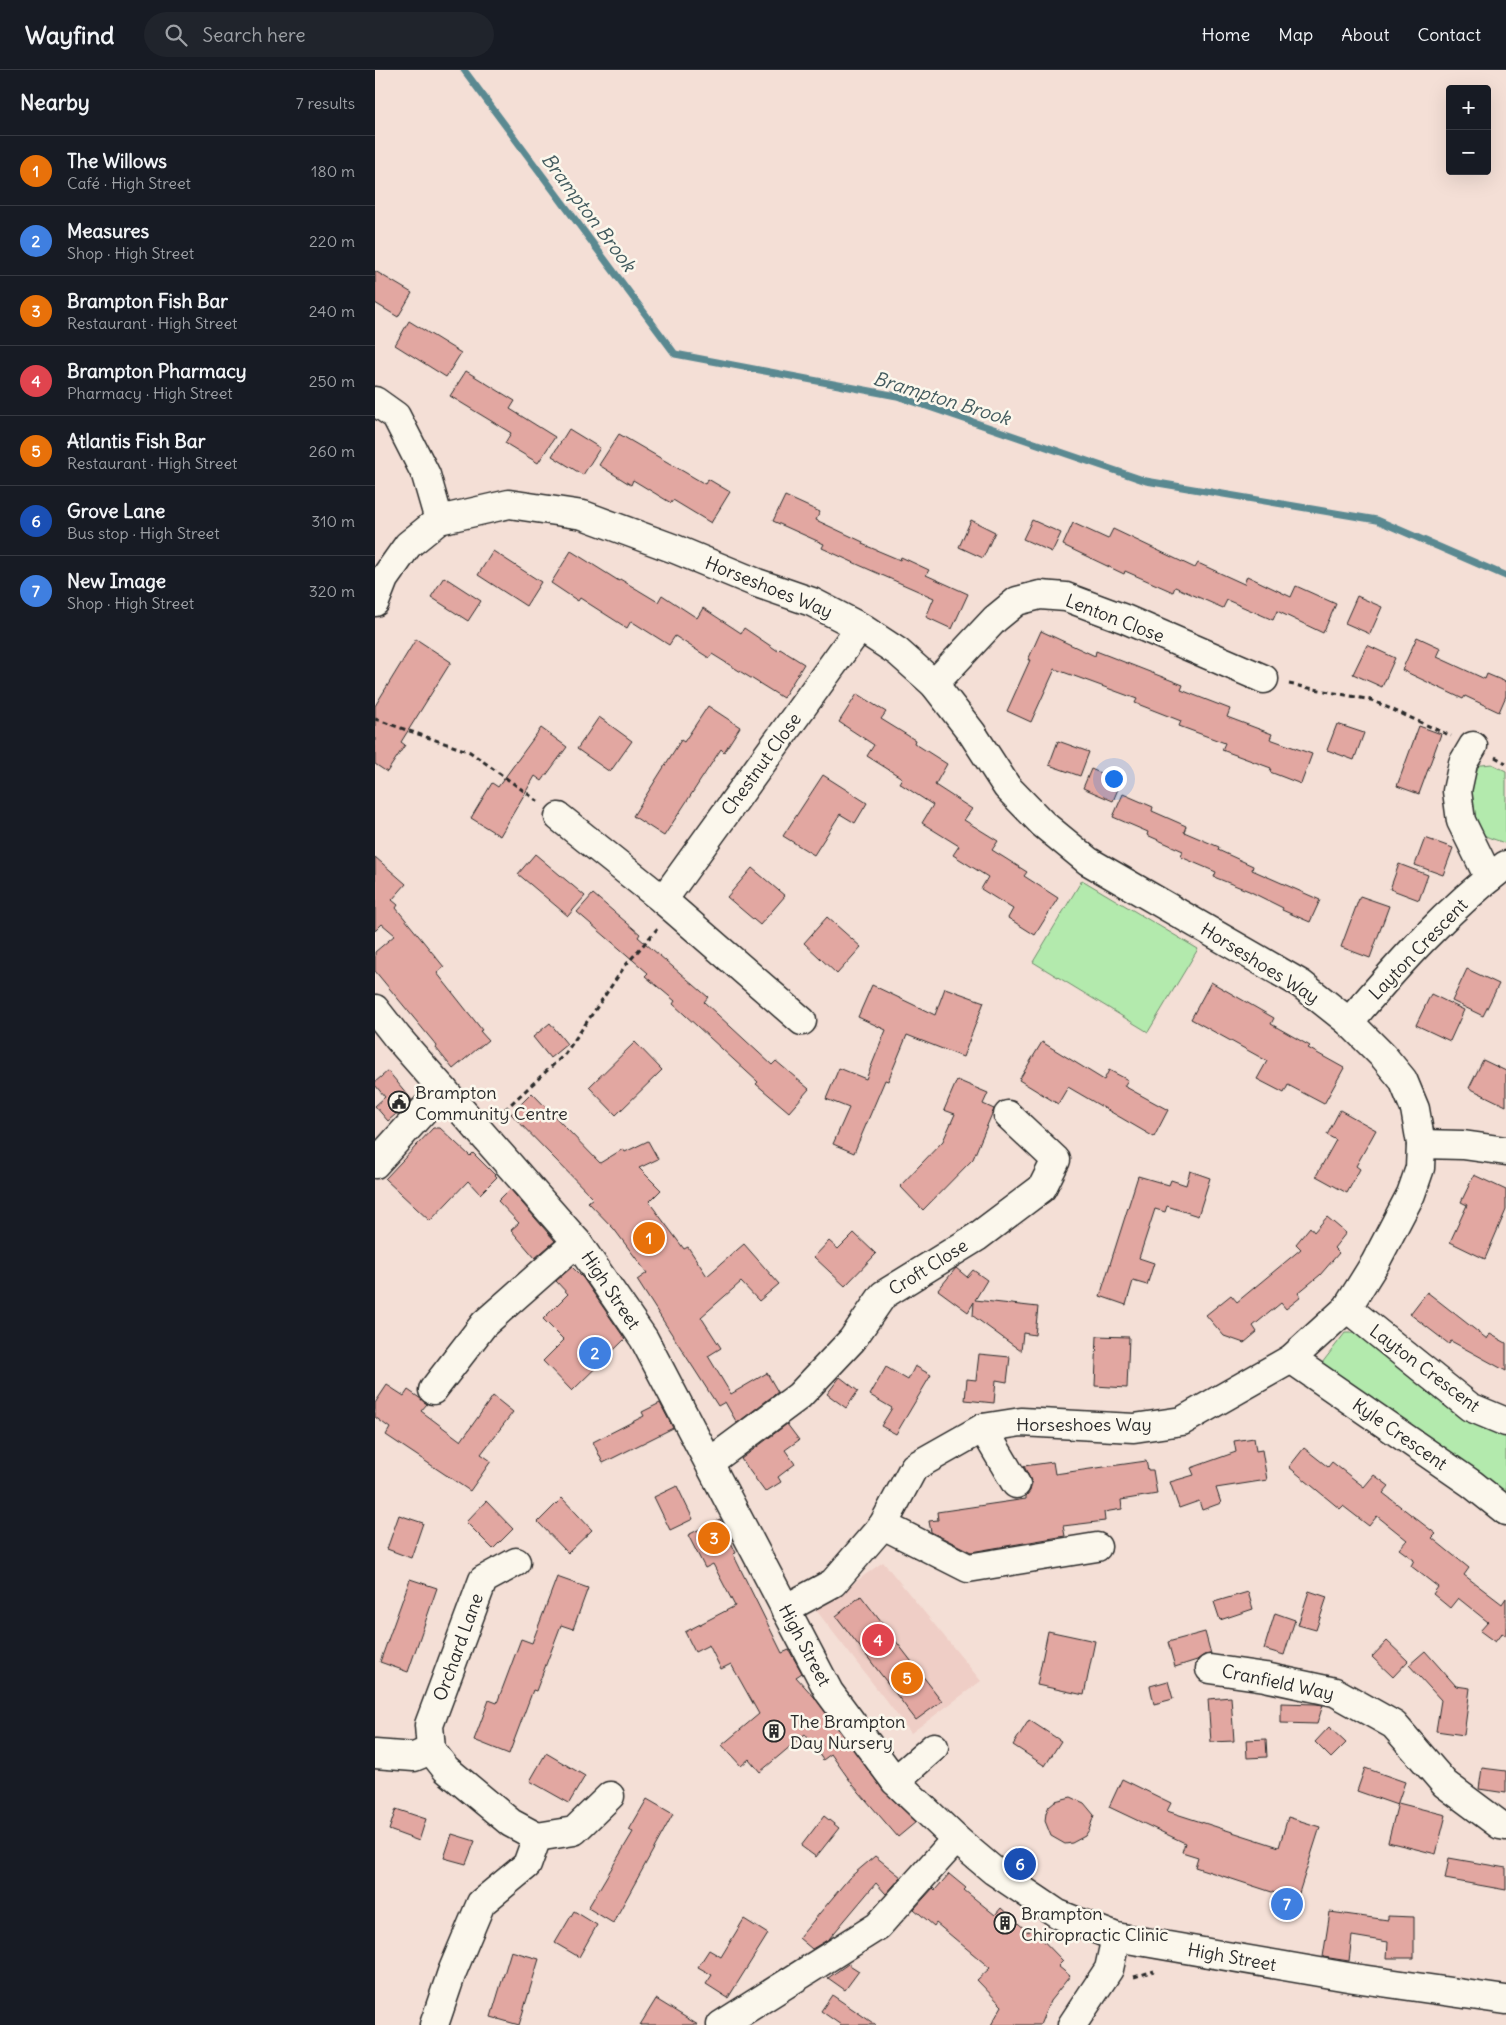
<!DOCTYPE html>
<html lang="en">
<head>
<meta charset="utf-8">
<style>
  :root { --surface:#171b24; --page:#20242c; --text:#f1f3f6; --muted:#9ea1a6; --line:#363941; --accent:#0f766e }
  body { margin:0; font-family:Delius,sans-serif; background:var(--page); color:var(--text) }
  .controls { position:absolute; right:15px; top:15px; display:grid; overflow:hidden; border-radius:5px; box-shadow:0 5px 20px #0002 }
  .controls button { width:45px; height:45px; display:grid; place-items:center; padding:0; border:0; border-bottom:1px solid var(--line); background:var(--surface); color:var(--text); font:25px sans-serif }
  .you { position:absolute; left:738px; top:708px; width:18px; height:18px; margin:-12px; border:4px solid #fff; border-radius:50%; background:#1a73e8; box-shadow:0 0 0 8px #1a73e833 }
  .badge { display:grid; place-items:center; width:32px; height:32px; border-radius:50%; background:var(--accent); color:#fff; font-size:16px; font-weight:700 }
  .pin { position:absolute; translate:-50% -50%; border:2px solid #fff; box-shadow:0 1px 5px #0006 }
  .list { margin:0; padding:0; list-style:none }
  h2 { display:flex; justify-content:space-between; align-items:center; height:65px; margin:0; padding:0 20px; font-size:21px }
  h2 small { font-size:16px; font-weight:400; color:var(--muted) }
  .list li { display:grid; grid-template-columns:32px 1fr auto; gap:15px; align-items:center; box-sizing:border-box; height:70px; padding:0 20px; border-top:1px solid var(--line) }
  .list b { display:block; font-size:19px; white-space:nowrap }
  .list p { margin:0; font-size:16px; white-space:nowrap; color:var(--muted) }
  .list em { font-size:16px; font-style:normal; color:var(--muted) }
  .icon { flex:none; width:28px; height:28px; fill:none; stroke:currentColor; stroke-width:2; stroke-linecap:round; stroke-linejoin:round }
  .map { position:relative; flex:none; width:1131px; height:1955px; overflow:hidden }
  header { display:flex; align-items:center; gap:30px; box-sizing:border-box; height:70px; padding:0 25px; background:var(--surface); border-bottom:1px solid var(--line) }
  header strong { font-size:24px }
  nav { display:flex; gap:28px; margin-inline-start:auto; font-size:18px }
  .search { width:350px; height:45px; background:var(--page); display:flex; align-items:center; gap:12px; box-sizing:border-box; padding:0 18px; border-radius:28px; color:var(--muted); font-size:19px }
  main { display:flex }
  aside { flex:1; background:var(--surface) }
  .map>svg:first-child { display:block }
  .built { fill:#efcec6 }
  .green { fill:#b3eaad; stroke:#6f8a6c }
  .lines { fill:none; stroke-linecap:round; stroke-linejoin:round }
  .stream { stroke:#5a8991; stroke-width:7 }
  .building { fill:#e2a7a1; stroke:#2b2b2b }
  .minor-casing { stroke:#2b2b2b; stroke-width:31 }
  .path { stroke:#2b2b2b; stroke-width:3; stroke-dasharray:5 4; stroke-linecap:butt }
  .minor { stroke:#fbf7ec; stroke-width:28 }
  .labels { text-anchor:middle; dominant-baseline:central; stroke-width:5; stroke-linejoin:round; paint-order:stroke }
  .street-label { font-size:18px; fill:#2b2b2b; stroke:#fbf7ec }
  .poi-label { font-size:18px; fill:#2b2b2b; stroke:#fbf7ec; text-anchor:start }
  .water-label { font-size:19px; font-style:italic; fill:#425a5e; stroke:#fbf7ec }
</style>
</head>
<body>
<header>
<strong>Wayfind</strong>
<div class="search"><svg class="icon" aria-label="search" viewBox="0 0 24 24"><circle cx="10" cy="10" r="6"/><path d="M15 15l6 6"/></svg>Search here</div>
<nav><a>Home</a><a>Map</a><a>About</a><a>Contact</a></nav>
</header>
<main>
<aside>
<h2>Nearby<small>7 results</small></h2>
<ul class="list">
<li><span class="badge" style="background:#e8710a">1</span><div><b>The Willows</b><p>Café · High Street</p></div><em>180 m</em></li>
<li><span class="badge" style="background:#3f7fe0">2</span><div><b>Measures</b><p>Shop · High Street</p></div><em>220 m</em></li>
<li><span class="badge" style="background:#e8710a">3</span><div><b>Brampton Fish Bar</b><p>Restaurant · High Street</p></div><em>240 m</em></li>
<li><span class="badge" style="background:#e0444e">4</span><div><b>Brampton Pharmacy</b><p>Pharmacy · High Street</p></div><em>250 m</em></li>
<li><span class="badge" style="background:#e8710a">5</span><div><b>Atlantis Fish Bar</b><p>Restaurant · High Street</p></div><em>260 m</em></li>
<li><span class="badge" style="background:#1a4fb4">6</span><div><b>Grove Lane</b><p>Bus stop · High Street</p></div><em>310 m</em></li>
<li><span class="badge" style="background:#3f7fe0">7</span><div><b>New Image</b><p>Shop · High Street</p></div><em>320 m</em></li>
</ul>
</aside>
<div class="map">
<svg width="1131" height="1955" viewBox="0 0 1131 1955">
  <rect width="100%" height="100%" fill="#f4dfd6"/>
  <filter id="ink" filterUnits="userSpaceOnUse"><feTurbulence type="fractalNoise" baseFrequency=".02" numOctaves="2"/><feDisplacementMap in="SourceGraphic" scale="10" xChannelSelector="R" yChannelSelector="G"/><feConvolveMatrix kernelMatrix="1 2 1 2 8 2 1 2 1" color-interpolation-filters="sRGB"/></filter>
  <g filter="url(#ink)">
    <polygon class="built" points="508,1492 606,1611 536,1663 441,1540"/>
    <g class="green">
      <path d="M1117,694l14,7v71l-2,1c-6,-3 -17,-5 -21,-9 -20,-20 -16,-44 -11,-68z"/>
      <polygon points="707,810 823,879 773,962 658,892"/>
      <polygon points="970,1263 988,1263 1131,1364 1131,1434 947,1304 947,1293"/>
    </g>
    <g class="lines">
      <polyline class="stream" points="89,0 300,284 522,326 771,411 1002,450 1131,506"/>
    </g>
    <g class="building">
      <polygon points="0,201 37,223 23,247 0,233"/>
      <polygon points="34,251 86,283 71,307 20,275"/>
      <polygon points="91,301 140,331 135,339 180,367 163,393 130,373 136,363 75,326"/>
      <polygon points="194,359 225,378 208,405 177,386"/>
      <polygon points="244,364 330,414 333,409 355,422 336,453 298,430 296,433 258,410 256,415 224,395"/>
      <polygon points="410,426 445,442 441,450 488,472 487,474 525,490 526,487 554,500 551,505 593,524 577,559 551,547 559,528 484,495 447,478 449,474 398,451"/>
      <polygon points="596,450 620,462 608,488 584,477"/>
      <polygon points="657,450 686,463 677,482 648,469"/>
      <polygon points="698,453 733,469 738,459 820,498 823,493 869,514 872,506 916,527 921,516 961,534 948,563 902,541 898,550 852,530 848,538 800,517 798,522 750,501 749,504 688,475"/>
      <polygon points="118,481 166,512 151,536 103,505"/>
      <polygon points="196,481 244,511 245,509 283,532 287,525 322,548 328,538 366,563 369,558 403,581 405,579 429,594 408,628 337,584 334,588 300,566 294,575 256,551 252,558 205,528 203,531 176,513"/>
      <polygon points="69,507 106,531 93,551 56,527"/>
      <polygon points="982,526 1007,537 995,564 970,553"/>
      <polygon points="666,561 720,586 721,581 808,615 806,620 855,639 852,647 897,664 895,669 937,684 926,714 895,702 896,698 847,680 850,673 804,656 806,651 760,633 762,629 680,599 656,652 632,641 655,590 653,590"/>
      <polygon points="1042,567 1066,578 1062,587 1110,609 1112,604 1131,612 1131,626 1124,642 1090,626 1088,629 1027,600"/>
      <polygon points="41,569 76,592 26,672 30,675 12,702 0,694 0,636"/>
      <polygon points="992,575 1020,588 1007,617 978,604"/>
      <polygon points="482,624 511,642 506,649 540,670 539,673 572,694 560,715 597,739 589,750 623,771 617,780 652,802 649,806 683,828 660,865 633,848 638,839 606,819 613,807 578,785 584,776 547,753 558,735 524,713 527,708 492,686 499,675 464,652"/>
      <polygon points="333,636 365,657 349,682 346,679 289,766 258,746 306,670 309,672"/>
      <polygon points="224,647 257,671 235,702 202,679"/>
      <polygon points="962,654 989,663 979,690 952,680"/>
      <polygon points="1044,656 1066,664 1044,724 1022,716"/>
      <polygon points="166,658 192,677 167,711 160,706 125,766 96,748 117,713 123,717"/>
      <polygon points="683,671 714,682 705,706 674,695"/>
      <polygon points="716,699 746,712 738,731 708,718"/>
      <polygon points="448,705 492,733 480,753 465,744 439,785 408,766"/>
      <polygon points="748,724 778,737 777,741 811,756 809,762 844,777 843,780 878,796 877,800 945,830 935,852 907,840 908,838 874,821 839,807 841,802 806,787 808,781 772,765 773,762 738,747"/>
      <polygon points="1050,768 1078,778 1068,805 1040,795"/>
      <polygon points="160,784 210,826 193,846 143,804"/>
      <polygon points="0,787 31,814 17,830 23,835 21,838 69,897 62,903 107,960 105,961 113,970 78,999 61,978 62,976 0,901 0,882 20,865 7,854 0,861"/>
      <polygon points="1024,794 1053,805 1044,830 1015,819"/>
      <polygon points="377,798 410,826 385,855 352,827"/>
      <polygon points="218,824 265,864 263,867 333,927 329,932 397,995 401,991 434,1019 414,1042 381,1014 383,1012 298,934 300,931 270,906 273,903 202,842"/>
      <polygon points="985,826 1014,836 995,888 966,877"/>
      <polygon points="452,847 486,877 462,904 429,873"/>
      <polygon points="1092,899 1124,914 1108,946 1077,931"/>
      <polygon points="836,912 899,948 896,954 935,976 933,978 969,998 949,1034 913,1015 909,1023 882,1009 892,991 816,949"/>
      <polygon points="497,915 560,945 570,918 609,932 588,987 532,965 513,1011 510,1010 479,1083 458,1074 474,1038 451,1029 464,998 491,1009 511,960 483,947"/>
      <polygon points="1056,924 1089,940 1075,971 1041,955"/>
      <polygon points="175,953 192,974 175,988 158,967"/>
      <polygon points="260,972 287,1000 241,1045 214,1017"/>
      <polygon points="667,972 729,1010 734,1000 753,1010 749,1016 793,1040 779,1067 693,1017 683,1034 644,1010"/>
      <polygon points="1108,990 1131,1001 1131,1036 1094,1018"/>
      <polygon points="13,1001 37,1030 13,1051 0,1036 10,1027 0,1015 0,1012"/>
      <polygon points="582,1010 613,1023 608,1034 619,1039 598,1089 548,1140 525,1116 568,1071 580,1044 569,1040"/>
      <polygon points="157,1023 225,1093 248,1079 250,1082 273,1071 283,1089 264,1098 286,1120 274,1132 309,1179 313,1177 332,1206 369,1174 404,1214 384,1231 366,1212 326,1247 346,1278 333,1286 356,1324 392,1303 403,1322 362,1353 350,1332 343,1336 262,1210 272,1203 239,1159 213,1132 218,1128 136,1044"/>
      <polygon points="965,1040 1001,1060 981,1096 985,1099 972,1123 941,1106 961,1070 952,1065"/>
      <polygon points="58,1058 65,1058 95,1086 98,1083 122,1107 105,1124 93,1111 55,1151 10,1109"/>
      <polygon points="815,1101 835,1108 823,1146 792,1136 790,1142 780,1139 764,1188 779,1193 772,1215 758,1211 751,1235 725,1226 763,1106 794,1115 796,1110 811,1115"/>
      <polygon points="1099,1105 1131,1120 1131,1140 1110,1189 1075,1172 1092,1135 1086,1132"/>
      <polygon points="135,1119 180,1171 160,1188 136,1160 144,1153 123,1131"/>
      <polygon points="952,1147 971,1163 959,1178 964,1183 945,1205 923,1223 926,1227 911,1239 906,1233 878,1256 882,1262 869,1273 849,1266 831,1245 856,1225 862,1232 926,1179 921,1174 935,1157 939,1162"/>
      <polygon points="479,1163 501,1184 470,1216 439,1187 454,1171 463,1179"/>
      <polygon points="197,1197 208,1208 250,1269 197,1321 168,1291 189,1270 168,1249 193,1224 181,1211"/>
      <polygon points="581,1198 592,1207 598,1200 612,1210 600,1230 663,1237 660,1265 648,1263 646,1281 598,1246 599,1232 593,1242 563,1220"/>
      <polygon points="1052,1222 1112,1269 1115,1264 1131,1273 1131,1301 1076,1271 1074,1274 1035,1244"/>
      <polygon points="722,1266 754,1267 752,1318 720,1316"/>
      <polygon points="604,1284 635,1287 632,1312 621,1310 619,1333 590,1330 592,1309 601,1310"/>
      <polygon points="540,1296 556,1305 521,1364 506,1356 517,1338 495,1325 511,1297 533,1310"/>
      <polygon points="465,1307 483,1321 471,1338 452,1324"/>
      <polygon points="12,1315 29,1326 33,1320 46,1329 52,1334 46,1341 86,1371 118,1326 138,1342 106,1384 116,1391 95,1421 11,1365 15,1358 0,1347 0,1333"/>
      <polygon points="285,1333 298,1358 228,1393 218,1372 269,1346 267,1342"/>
      <polygon points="412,1354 424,1370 410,1380 420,1394 403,1407 406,1412 390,1422 366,1389"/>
      <polygon points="879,1368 881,1381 887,1380 892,1410 841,1418 846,1433 827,1440 824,1431 804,1438 795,1412 819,1405 816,1398 861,1382 859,1371"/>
      <polygon points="929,1378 953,1397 957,1392 989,1417 999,1405 1014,1416 1008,1423 1061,1464 1057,1468 1094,1498 1089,1505 1127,1534 1131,1528 1131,1566 1127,1563 1120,1572 1105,1561 1113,1552 1083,1528 1075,1538 1058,1524 1063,1517 1036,1496 1039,1490 1024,1479 1032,1470 1002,1446 994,1456 968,1436 965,1439 914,1397"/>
      <polygon points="771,1391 773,1400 778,1400 782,1424 746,1430 747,1439 729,1442 730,1451 688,1456 690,1466 596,1482 556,1462 554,1451 563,1450 562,1442 651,1429 651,1426 655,1421 657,1413 649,1396 678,1392 680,1404"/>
      <polygon points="302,1416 318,1449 295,1460 279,1427"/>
      <polygon points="187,1428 217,1460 193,1483 163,1452"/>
      <polygon points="111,1431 138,1459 118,1479 91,1452"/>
      <polygon points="24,1445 48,1453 36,1488 12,1479"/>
      <polygon points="345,1449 361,1483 358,1484 407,1583 414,1580 427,1603 421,1607 440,1628 508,1720 541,1752 523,1767 478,1715 456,1684 448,1690 430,1664 385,1702 374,1689 366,1696 347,1675 384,1644 356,1594 346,1599 334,1575 320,1582 310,1562 360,1536 338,1494 330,1498 313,1465"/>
      <polygon points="182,1507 213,1518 198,1559 186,1555 161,1621 158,1620 134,1684 99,1670 114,1630 122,1633 146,1569 157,1573"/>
      <polygon points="35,1509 62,1518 33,1602 5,1592"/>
      <polygon points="934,1521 952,1527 941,1560 923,1555"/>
      <polygon points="873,1522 878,1539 845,1550 839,1532"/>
      <polygon points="486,1526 567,1631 541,1650 461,1546"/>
      <polygon points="900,1543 920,1550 909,1585 889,1579"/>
      <polygon points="673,1561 720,1571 709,1625 662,1615"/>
      <polygon points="830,1562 836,1584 829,1585 822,1590 800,1597 793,1572"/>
      <polygon points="1012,1571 1033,1591 1018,1607 997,1587"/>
      <polygon points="1050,1581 1081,1616 1095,1618 1089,1665 1061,1661 1066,1630 1034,1595"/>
      <polygon points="793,1611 798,1629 779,1634 775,1616"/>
      <polygon points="856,1627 859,1671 836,1672 833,1629"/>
      <polygon points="906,1633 941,1634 948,1635 942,1654 906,1653"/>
      <polygon points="654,1650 686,1671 670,1696 638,1675"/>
      <polygon points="954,1657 971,1673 956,1688 940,1672"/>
      <polygon points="891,1669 892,1687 872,1688 871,1670"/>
      <polygon points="171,1683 210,1706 194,1733 155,1711"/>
      <polygon points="990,1698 1030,1712 1022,1735 982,1721"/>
      <polygon points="1107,1698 1131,1701 1131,1723 1104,1719"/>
      <polygon points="747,1709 796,1733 792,1741 904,1777 913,1747 945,1757 917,1845 898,1839 903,1824 820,1797 823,1787 807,1782 810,1773 734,1737"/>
      <polygon points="696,1727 709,1733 719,1745 714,1760 710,1766 697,1773 690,1774 676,1766 670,1751 671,1743 674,1736 680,1731"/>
      <polygon points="272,1729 298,1744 238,1853 213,1838 258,1762 254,1760"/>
      <polygon points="1023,1733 1071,1745 1061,1784 1013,1772"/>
      <polygon points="21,1739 51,1749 44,1771 14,1760"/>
      <polygon points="449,1746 464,1758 441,1787 426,1776"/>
      <polygon points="77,1764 100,1771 91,1794 69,1788"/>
      <polygon points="500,1786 526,1807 511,1824 501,1813 454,1869 437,1879 424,1868 474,1808"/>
      <polygon points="1074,1788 1131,1798 1131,1820 1070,1809"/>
      <polygon points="574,1804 591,1818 589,1820 620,1845 626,1838 653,1862 656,1858 688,1891 683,1896 695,1906 675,1931 665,1955 616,1955 627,1936 602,1910 615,1898 561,1853 559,1856 539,1839 558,1818 560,1820"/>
      <polygon points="199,1841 222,1855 204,1887 180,1873"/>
      <polygon points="955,1842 1013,1850 1013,1846 1039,1847 1039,1888 1012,1888 1013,1872 977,1866 974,1891 948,1887"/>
      <polygon points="369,1849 393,1864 353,1928 331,1914 337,1905 323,1897 334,1880 346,1887"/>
      <polygon points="136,1881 164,1889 144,1955 116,1947"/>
      <polygon points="473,1894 484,1901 470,1920 453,1908"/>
      <polygon points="457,1925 501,1955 466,1955 446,1941"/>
      <polygon points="281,1929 323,1955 265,1955"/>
    </g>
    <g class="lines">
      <g class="minor-casing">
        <g id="minor">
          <polyline points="0,331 21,346 51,405 64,450"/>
          <polyline points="0,532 9,509 33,475 64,450 134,434 208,445 300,479 382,513 437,532 485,557 523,582 559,614 597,663 632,717 668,754 713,791 926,914 974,952 1009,987 1028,1010 1040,1039 1046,1074 1045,1098 1036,1124 1000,1193 972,1238 916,1289 807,1351 759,1358 646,1352 608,1358 539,1397 508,1455 458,1513 410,1539"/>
          <polyline points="559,614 620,549 642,531 665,525 691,527 750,549 889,609"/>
          <polyline points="1098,676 1088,693 1082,721 1086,751 1114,808"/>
          <polyline points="184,747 288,830 427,951"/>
          <polyline points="288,830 485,557"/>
          <polyline points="0,939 22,967 202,1172 269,1269 454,1622 520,1711 581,1769 619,1801 683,1844 741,1867 979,1908 1131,1930"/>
          <path d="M974,952c48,-56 97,-112 157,-157"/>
          <polyline points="1046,1074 1088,1075 1131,1081"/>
          <polyline points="0,1094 68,1019"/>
          <polyline points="972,1238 1095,1337 1131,1352"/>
          <polyline points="916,1289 1097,1414 1131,1441"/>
          <polyline points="58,1320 109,1254 202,1172"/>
          <polyline points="608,1358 641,1414"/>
          <polyline points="335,1392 424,1326 477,1270 508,1225 602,1167 667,1118 681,1090 633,1045"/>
          <polyline points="508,1455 593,1498 722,1477"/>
          <polyline points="835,1599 890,1607 960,1622 1019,1655 1070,1714 1125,1755 1131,1756"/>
          <polyline points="0,1684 39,1687 56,1680"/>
          <polyline points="520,1711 559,1677"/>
          <polyline points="162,1767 199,1761 235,1726"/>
          <polyline points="59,1955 77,1902 106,1833 152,1795 162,1767 136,1753 71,1699 56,1680 54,1655 108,1510 141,1492"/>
          <polyline points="346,1955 503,1856 581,1769"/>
          <polyline points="697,1955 734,1899 741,1867"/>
        </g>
      </g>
      <g class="path">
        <polyline points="914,614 996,630 1076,666"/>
        <polyline points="0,649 95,682 164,732"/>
        <polyline points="1120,687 1131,693"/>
        <polyline points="123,1046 190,984 250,896 282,859"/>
        <polyline points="759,1907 779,1901"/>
      </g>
      <use href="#minor" class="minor"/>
    </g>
  </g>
  <defs>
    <g id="civic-ring" transform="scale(1.125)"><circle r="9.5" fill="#fbf7ec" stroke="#2b2b2b" stroke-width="1.5"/><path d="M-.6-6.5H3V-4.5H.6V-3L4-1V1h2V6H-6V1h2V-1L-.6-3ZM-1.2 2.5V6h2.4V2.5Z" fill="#2b2b2b"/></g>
    <g id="building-ring" transform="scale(1.125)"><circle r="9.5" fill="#fbf7ec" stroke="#2b2b2b" stroke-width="1.5"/><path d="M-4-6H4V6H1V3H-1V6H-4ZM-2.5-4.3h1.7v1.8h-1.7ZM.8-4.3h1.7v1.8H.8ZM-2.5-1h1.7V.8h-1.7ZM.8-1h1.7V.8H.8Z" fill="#2b2b2b"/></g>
  </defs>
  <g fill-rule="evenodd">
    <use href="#civic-ring" x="24" y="1032"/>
    <use href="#building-ring" x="399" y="1661"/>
    <use href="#building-ring" x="630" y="1853"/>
  </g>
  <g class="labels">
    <g class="street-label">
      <text transform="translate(394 517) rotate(22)">Horseshoes Way</text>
      <text transform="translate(740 548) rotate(21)">Lenton Close</text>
      <text transform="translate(386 694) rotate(-54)">Chestnut Close</text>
      <text transform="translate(1043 879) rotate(-46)">Layton Crescent</text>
      <text transform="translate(885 893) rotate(32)">Horseshoes Way</text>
      <text transform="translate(553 1197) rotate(-32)">Croft Close</text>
      <text transform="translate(236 1220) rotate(56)">High Street</text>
      <text transform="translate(1050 1298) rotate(37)">Layton Crescent</text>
      <text x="709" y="1354">Horseshoes Way</text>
      <text transform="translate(1025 1364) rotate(35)">Kyle Crescent</text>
      <text transform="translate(430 1575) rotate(62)">High Street</text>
      <text transform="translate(83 1577) rotate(-70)">Orchard Lane</text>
      <text transform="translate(903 1612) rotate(12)">Cranfield Way</text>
      <text transform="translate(857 1887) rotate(10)">High Street</text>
    </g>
    <g class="poi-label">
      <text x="40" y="1022">Brampton<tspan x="40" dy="21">Community Centre</tspan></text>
      <text x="415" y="1651">The Brampton<tspan x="415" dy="21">Day Nursery</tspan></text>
      <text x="646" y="1843">Brampton<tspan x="646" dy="21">Chiropractic Clinic</tspan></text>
    </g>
    <g class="water-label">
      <text transform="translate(214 142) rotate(53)">Brampton Brook</text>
      <text transform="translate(567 328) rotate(17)">Brampton Brook</text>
    </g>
  </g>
</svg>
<div class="controls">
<button>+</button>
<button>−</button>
</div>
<div class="you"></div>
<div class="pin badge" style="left:274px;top:1168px;background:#e8710a">1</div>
<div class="pin badge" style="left:220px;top:1283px;background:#3f7fe0">2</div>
<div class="pin badge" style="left:339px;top:1468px;background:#e8710a">3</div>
<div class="pin badge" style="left:503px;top:1570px;background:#e0444e">4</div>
<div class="pin badge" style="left:532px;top:1608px;background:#e8710a">5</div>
<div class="pin badge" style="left:645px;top:1794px;background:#1a4fb4">6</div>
<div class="pin badge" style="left:912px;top:1834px;background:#3f7fe0">7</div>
</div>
</main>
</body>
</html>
